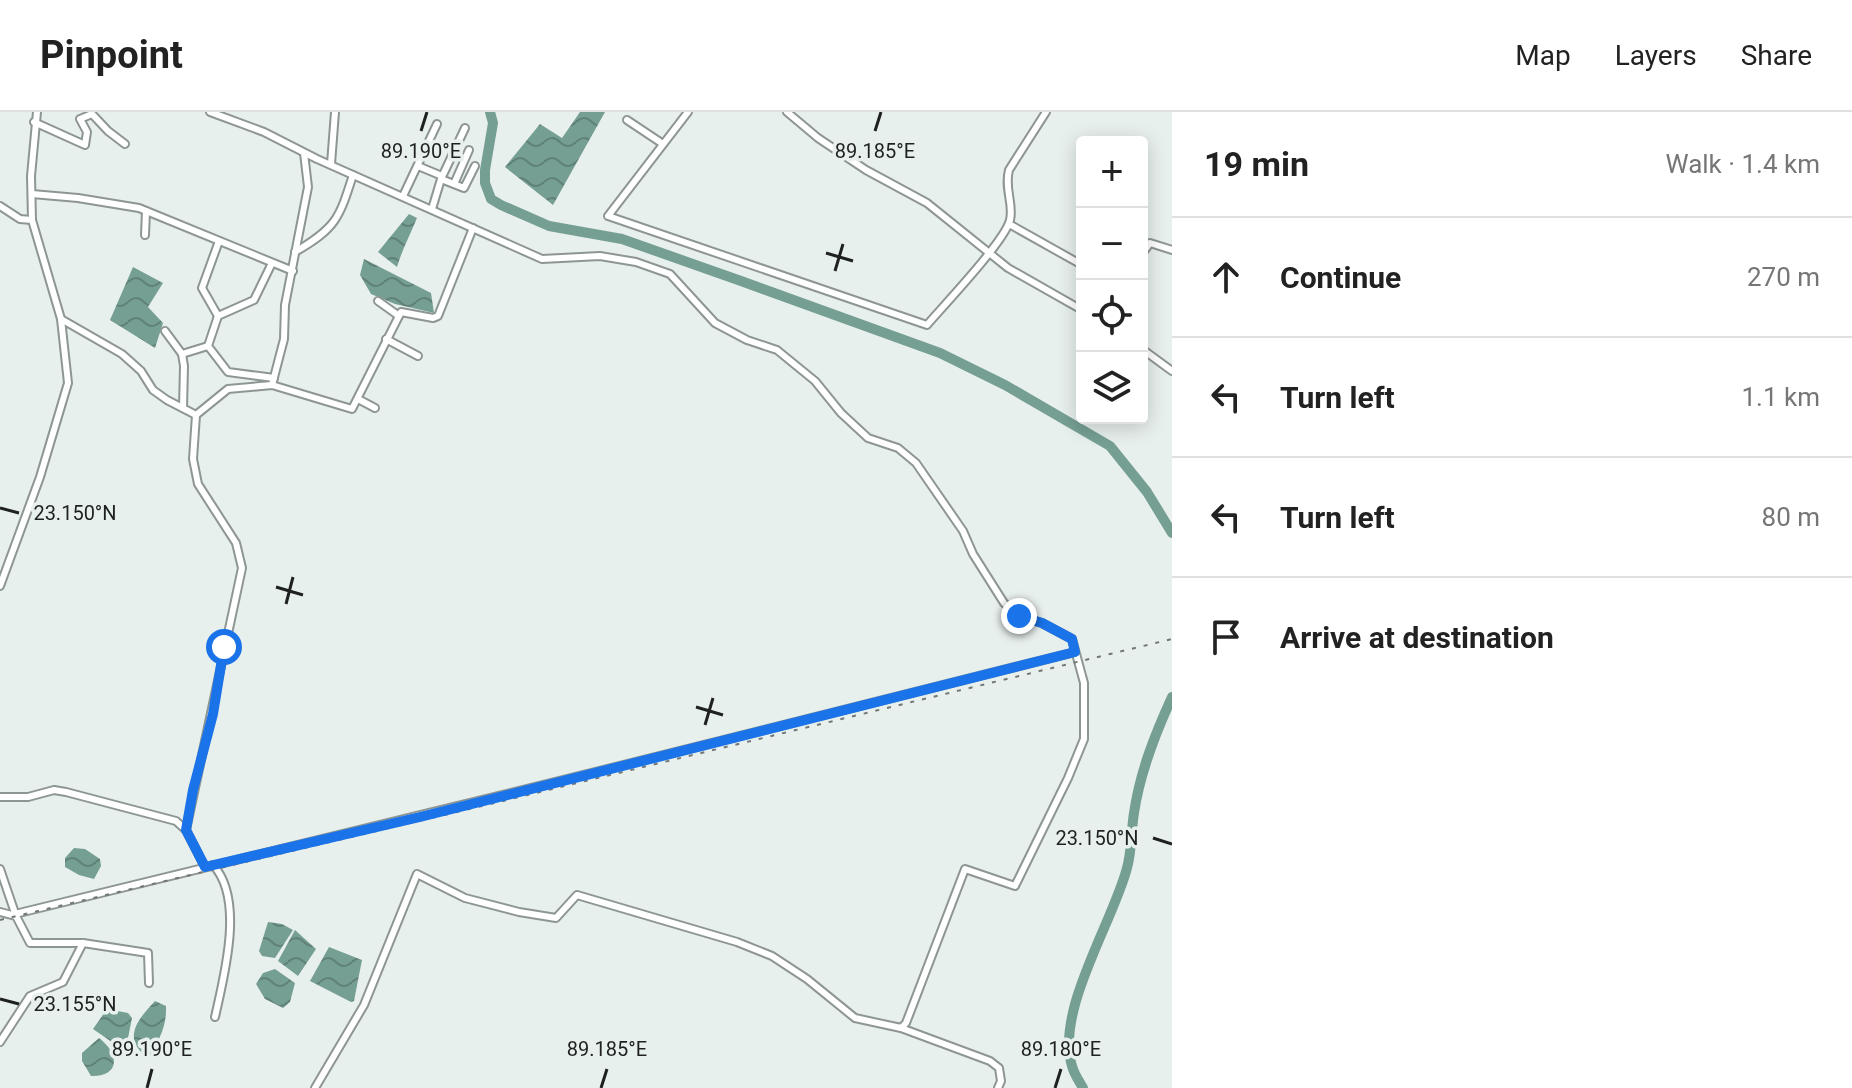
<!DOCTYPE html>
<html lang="en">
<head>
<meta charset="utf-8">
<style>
  :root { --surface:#fff; --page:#f6f6f6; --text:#222; --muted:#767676; --line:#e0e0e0 }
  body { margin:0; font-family:Roboto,sans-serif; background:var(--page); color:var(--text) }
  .controls { position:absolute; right:24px; top:24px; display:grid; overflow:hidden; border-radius:8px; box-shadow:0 4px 20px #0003 }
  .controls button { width:72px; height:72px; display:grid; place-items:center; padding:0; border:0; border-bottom:2px solid var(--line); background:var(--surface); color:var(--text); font:40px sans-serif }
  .stop { position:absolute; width:24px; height:24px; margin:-18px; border:6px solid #1a73e8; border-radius:50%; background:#fff }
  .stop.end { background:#1a73e8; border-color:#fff; box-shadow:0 2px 8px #0008 }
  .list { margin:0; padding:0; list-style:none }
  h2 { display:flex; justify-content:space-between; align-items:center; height:104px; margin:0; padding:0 32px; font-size:34px }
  h2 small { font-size:26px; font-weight:400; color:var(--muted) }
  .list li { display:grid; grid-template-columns:52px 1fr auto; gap:24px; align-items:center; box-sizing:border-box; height:120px; padding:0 32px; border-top:2px solid var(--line) }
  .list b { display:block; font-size:30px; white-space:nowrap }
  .list em { font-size:26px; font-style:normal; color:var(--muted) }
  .icon { flex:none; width:44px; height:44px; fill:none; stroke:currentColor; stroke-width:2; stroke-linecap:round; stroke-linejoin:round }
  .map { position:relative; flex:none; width:1172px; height:976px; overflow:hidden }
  header { display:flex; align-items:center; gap:48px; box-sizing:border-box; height:112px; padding:0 40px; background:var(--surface); border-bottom:2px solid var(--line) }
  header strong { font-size:38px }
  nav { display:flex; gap:44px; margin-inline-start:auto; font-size:28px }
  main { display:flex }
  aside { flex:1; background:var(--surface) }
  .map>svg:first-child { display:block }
  .water { fill:url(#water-waves) }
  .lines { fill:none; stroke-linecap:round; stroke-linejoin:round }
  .river { stroke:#769f94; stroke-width:10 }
  .street-casing { stroke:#8e9694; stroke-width:10 }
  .street { stroke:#fff; stroke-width:6 }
  .rail { stroke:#727775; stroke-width:2; stroke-dasharray:4 8; stroke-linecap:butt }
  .route { stroke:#1a73e8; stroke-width:10 }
  .ticks { fill:none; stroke:#1e2120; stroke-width:3 }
  .ticks-label { font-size:20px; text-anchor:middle; fill:#1e2120; stroke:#e8f0ee; stroke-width:7; stroke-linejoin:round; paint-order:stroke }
</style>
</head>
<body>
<header>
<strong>Pinpoint</strong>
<nav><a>Map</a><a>Layers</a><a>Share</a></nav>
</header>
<main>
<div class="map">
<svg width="1172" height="976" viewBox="0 0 1172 976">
  <defs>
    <pattern id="water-waves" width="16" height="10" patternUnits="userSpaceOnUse" patternTransform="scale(2)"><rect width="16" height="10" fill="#769f94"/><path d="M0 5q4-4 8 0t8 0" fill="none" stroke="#608178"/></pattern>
  </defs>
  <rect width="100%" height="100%" fill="#e8f0ee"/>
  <g class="water">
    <polygon points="580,0 605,0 553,93 505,55 540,12 562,26"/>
    <path d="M409,102l8,4c-7,17 -15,32 -20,49l-19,-15z"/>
    <polygon points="364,147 431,181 434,201 395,192 371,182 360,163"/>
    <polygon points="133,155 163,171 148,195 163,211 155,236 110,208"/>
    <polygon points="74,736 85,737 100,747 101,754 94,767 79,763 65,755 65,746"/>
    <polygon points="268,810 282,812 293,818 275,846 262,844 259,839"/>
    <polygon points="295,818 316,837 298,864 278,849"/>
    <polygon points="329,835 362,848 354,889 351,890 310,869"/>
    <polygon points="275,857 295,871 290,890 283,896 265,887 256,872 263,861"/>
    <path d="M155,889l11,5c1,20 -7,34 -17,52 -28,-18 -12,-38 6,-57z"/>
    <polygon points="107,897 128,901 132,906 127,931 119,935 93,917"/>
    <path d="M99,926c21,16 21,39 -8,38l-9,-15v-8z"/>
  </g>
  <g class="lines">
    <g class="river">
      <polyline points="490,0 493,11 485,58 485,71 491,87 501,93 549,114 622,127 741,169 940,241 1005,273 1110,334 1147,380 1172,421"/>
      <path d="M1083,976c-4,-7 -9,-14 -11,-22 -17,-55 41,-144 55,-198 5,-18 4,-37 7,-55 6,-41 21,-79 38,-116"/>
    </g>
    <g class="street-casing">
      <g id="street">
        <polyline points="210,0 264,20 317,47 542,147 600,144 636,150 670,162 715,211 747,228 777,238 815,269 841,301 868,326 898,336 916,351 963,419 973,442 1004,491 1019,504 1042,511 1072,527 1084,571 1084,627 1068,666 1015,774 965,757 906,911 901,916 855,906 807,867 772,844 737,830 577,783 556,806 519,800 465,786 417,762 364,893 315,976"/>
        <path d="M688,0l-80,104 319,109c17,-20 78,-84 83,-105 4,-16 -6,-31 -1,-50l37,-58"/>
        <polyline points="787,0 818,26 866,58 927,91 1008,156 1082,198"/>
        <polyline points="627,8 663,32"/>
        <polyline points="34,10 85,33 87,20 80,7 92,2 108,19 125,32"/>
        <polyline points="331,52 335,0"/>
        <polyline points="418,54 442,64"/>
        <polyline points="441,67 464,76 475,54"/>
        <polyline points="454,72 469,38"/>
        <polyline points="32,82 78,86 139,96 293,159"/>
        <polyline points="403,84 437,12"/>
        <polyline points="0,94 20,107 32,108"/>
        <polyline points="432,97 441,67 465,16"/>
        <polyline points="1009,112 1082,153"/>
        <polyline points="145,123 146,99"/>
        <path d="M295,140c41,-24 44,-33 58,-77"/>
        <polyline points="1142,142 1150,131 1172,138"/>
        <polyline points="272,151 254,188 218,204 208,234 228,260 274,266"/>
        <polyline points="378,189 399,204"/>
        <polyline points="218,204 202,176 219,129"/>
        <polyline points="61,207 122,242 141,259 153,278 167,288 196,303 228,277 272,273 352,297 401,200 433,206 438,204 473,116"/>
        <polyline points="165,219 182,242"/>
        <polyline points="386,227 418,244"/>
        <polyline points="1142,237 1172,259"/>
        <polyline points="272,273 284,227 285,193 308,75 304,41"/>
        <polyline points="358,287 375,296"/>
        <polyline points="183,296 184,254 182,242 208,234"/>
        <polyline points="196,303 193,347 198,372 236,431 242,456 186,718 205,755"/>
        <polyline points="0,474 40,365 68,271 61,207 32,108 31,64 37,0"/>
        <polyline points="0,685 28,685 54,678 66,680 176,709 186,718"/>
        <path d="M213,753c32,34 11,111 2,152"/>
        <polyline points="0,757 16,804 30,831 83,831 148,841 149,871"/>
        <polyline points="0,800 16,804"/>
        <path d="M15,802c354,-85 707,-173 1060,-262"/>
        <polyline points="901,916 990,949 999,956 1001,969 998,976"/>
        <polyline points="0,930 30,884 63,870 83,831"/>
      </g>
    </g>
    <use href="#street" class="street"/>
    <polyline class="rail" points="0,808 478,695 1172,527"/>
  </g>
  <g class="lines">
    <polyline class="route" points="224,535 213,602 193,678 186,718 205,755 420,705 1075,540 1072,527 1042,511 1019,504"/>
  </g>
  <path class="ticks" d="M421,19l6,-19M875,19l6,-19M826,141l27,8M835,159l8,-27M0,396l19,5M276,475l27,8M286,492l7,-27M696,595l27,8M705,613l8,-27M1153,726l19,6M0,887l19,5M147,976l5,-19M601,976l6,-19M1055,976l6,-19"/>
  <g class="ticks-label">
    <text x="421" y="46">89.190°E</text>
    <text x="875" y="46">89.185°E</text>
    <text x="75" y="408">23.150°N</text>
    <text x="1097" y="733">23.150°N</text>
    <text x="75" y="899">23.155°N</text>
    <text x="152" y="944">89.190°E</text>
    <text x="607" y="944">89.185°E</text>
    <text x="1061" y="944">89.180°E</text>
  </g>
</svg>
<div class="controls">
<button>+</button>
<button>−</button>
<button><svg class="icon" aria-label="locate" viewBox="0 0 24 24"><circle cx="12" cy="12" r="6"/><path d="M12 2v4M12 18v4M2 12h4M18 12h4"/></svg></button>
<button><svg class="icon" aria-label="layers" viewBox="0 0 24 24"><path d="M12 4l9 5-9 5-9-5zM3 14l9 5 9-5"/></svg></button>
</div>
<div class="stop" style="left:224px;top:535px"></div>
<div class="stop end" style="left:1019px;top:504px"></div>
</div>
<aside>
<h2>19 min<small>Walk · 1.4 km</small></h2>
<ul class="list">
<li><svg class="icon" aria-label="ahead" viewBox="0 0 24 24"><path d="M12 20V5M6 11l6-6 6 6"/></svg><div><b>Continue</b></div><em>270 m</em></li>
<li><svg class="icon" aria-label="left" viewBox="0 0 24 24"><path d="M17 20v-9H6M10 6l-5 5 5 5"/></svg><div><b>Turn left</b></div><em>1.1 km</em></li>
<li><svg class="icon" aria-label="left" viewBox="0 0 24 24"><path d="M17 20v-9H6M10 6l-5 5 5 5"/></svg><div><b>Turn left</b></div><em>80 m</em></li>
<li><svg class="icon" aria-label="arrive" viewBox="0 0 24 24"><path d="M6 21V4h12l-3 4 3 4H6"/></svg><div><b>Arrive at destination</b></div></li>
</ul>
</aside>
</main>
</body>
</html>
